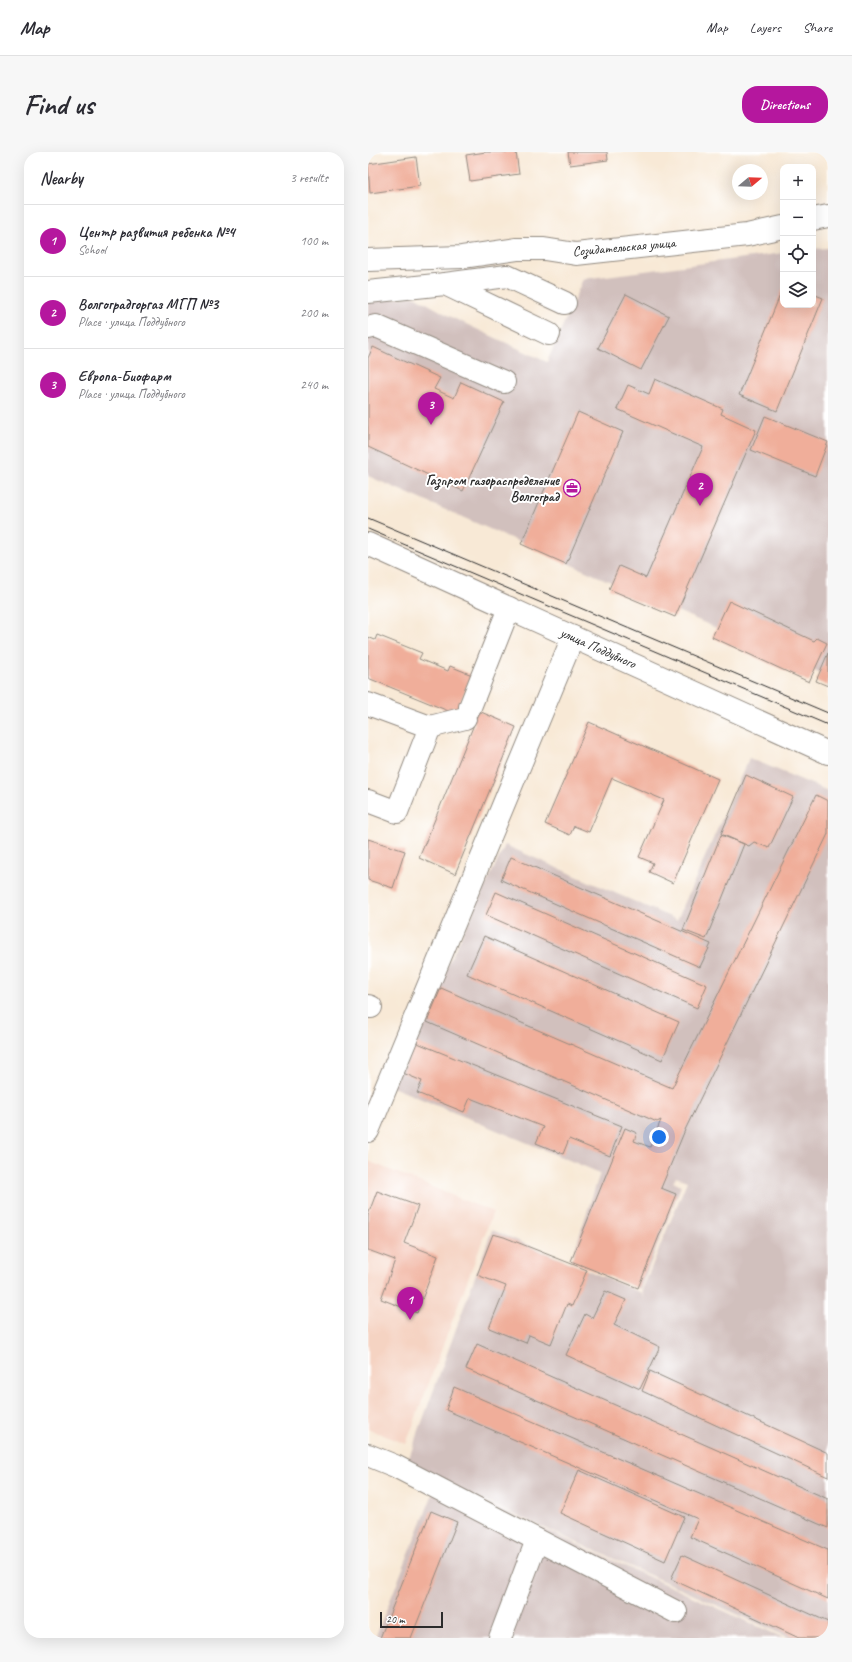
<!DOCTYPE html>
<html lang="en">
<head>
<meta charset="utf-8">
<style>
  :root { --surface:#fff; --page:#f7f7f7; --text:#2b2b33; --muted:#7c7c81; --line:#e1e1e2; --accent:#b5179e }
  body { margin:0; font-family:Caveat,sans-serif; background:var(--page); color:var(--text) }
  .controls { position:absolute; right:12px; top:12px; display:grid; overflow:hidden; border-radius:8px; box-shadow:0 4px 16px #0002 }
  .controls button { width:36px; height:36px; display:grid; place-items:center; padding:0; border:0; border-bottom:1px solid var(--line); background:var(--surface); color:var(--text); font:20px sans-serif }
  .compass { position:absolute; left:364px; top:12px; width:36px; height:36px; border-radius:50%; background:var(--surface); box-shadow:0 4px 16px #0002; rotate:71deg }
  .scale { position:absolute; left:12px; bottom:10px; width:63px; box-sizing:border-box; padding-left:4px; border:2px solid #2b2b2b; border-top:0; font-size:11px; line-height:14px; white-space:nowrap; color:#2b2b2b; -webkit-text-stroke:3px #fff; paint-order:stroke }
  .you { position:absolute; left:291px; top:985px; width:14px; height:14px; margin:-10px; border:3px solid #fff; border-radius:50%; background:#1a73e8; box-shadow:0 0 0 6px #1a73e833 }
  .badge { display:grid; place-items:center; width:26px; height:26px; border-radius:50%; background:var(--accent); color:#fff; font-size:13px; font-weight:700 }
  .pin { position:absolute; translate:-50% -33px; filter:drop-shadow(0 1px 2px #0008) }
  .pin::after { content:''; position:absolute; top:21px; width:14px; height:12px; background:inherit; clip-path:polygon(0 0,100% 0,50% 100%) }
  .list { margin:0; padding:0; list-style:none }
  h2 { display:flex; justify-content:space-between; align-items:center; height:52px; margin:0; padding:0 16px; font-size:17px }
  h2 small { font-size:13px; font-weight:400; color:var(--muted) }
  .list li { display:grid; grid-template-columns:26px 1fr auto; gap:12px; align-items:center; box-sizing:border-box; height:72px; padding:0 16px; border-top:1px solid var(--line) }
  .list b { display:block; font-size:15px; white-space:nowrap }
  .list p { margin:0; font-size:13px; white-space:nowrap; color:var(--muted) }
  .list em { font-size:13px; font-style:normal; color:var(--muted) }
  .icon { flex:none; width:22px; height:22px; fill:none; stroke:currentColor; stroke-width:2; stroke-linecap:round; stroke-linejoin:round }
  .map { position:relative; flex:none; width:460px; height:1486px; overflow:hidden; border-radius:16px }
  header { display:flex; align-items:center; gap:24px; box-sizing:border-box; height:56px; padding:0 20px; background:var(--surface); border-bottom:1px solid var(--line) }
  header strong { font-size:19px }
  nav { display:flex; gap:22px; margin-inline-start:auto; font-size:14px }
  .intro { display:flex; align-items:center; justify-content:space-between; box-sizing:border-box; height:96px; padding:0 24px }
  h1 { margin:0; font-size:28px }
  .button { padding:10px 18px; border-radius:16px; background:var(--accent); color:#fff; font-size:14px; font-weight:700 }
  main { display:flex; gap:24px; padding:0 24px }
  aside { flex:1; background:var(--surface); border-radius:16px; box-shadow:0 4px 16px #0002 }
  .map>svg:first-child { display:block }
  .built { fill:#f5d3c2 }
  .industrial { fill:#d1c0bd }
  .building { fill:#f0ae9a }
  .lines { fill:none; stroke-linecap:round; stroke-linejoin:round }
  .minor-casing { stroke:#928a80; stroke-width:24 }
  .minor { stroke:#fff; stroke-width:22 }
  .tram { stroke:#2b2b2b; stroke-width:1 }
  .labels { text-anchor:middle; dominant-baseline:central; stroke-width:4; stroke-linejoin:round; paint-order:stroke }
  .street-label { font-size:14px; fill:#2b2b2b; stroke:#fff }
  .poi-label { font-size:14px; font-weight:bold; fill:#2b2b2b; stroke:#fff; text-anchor:end }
</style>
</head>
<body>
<header>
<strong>Map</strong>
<nav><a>Map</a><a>Layers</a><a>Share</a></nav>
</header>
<div class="intro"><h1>Find us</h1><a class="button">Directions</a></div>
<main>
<aside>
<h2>Nearby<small>3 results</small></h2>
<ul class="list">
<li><span class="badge">1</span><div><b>Центр развития ребенка №4</b><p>School</p></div><em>100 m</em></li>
<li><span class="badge">2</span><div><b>Волгоградгоргаз МГП №3</b><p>Place · улица Поддубного</p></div><em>200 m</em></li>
<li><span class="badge">3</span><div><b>Европа-Биофарм</b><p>Place · улица Поддубного</p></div><em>240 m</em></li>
</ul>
</aside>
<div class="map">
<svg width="460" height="1486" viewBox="0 0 460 1486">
  <rect width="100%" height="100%" fill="#fff"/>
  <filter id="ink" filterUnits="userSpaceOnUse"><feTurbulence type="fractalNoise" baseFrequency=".025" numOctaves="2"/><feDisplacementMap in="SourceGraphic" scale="8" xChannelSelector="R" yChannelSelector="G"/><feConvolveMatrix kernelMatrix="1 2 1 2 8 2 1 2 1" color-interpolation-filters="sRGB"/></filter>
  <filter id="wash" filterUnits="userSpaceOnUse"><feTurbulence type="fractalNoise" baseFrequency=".012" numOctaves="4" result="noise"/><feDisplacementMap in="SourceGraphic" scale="16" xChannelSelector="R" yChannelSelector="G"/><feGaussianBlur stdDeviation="0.9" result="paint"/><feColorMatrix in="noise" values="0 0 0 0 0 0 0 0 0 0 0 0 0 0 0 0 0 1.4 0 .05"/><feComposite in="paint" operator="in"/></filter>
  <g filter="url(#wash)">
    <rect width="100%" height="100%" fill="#f8e9d6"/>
    <polygon class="built" points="0,1009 125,1060 38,1292 0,1277"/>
    <g class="industrial">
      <polygon points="460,96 460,525 0,324 0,150 46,144 83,165 179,210 215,127 415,101 415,153 445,153 445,97"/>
      <polygon points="381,606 460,639 460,1486 422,1486 38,1314 124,1078 274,1141 277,1151 274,1138 319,1029 308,1025 305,1030 313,1034 272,1137 203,1109 232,1021 22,934 137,693 309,768"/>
      <polygon points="70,1329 416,1486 7,1486"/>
    </g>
    <g id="blocks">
      <g class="building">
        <polygon points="118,0 148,0 151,22 102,29 98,3"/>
        <polygon points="200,0 239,0 240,8 202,13"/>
        <polygon points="48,5 52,34 2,41 0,12"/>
        <polygon points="415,136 415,153 445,153 445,142 455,146 409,259 371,243"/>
        <polygon points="258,142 301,164 273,218 230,196"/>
        <polygon points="5,195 72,226 66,237 86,246 93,230 136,250 95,339 0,295 0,206"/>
        <polygon points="287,227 355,257 353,262 388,278 307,465 241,437 251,414 278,426 335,295 249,257 260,233 281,242"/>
        <polygon points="210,260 255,280 198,412 153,392"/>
        <polygon points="397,264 460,290 447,324 383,298"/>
        <polygon points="361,449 446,489 449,486 459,491 441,530 344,485"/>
        <polygon points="9,483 54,501 51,507 80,519 82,514 104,523 92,551 148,575 87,722 51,706 107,570 0,526 0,485 7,488"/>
        <polygon points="460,501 460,534 448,529"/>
        <polygon points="221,570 350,627 305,731 281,720 285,711 271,705 296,648 244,626 221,680 206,674 202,683 177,672"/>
        <polygon points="378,623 425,645 401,696 386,690 381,694 353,682"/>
        <polygon points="448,643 460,649 460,682 317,978 293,1036 308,1042 270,1136 203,1109 257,976 269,981 266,989 282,995 293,968 289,970 59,870 73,836 304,936"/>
        <polygon points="353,683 376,692 338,787 315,778"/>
        <polygon points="0,687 37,699 25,736 0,728"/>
        <polygon points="143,705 343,792 332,815 133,728"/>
        <polygon points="128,740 339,833 329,856 118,763"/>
        <polygon points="116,784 311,870 294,908 99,822"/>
        <polygon points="47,890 254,974 242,1004 201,987 195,1002 168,991 175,975 102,946 96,960 49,941 54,929 35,921"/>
        <polygon points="9,1039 50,1054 36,1091 70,1104 49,1161 13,1147 27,1108 0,1098 0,1063"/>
        <polygon points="125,1082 136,1085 219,1118 204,1154 199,1152 183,1192 161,1183 158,1191 121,1176 138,1134 109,1123"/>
        <polygon points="237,1139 258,1148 246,1173 292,1195 272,1237 198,1203 217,1162 224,1166"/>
        <polygon points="109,1192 460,1347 460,1376 98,1217"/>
        <polygon points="282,1219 460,1301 460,1325 274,1239"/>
        <polygon points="86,1235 460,1398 460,1447 322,1385 330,1367 78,1258"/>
        <polygon points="211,1318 316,1365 297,1409 192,1361"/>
        <polygon points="63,1359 89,1370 43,1486 12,1486"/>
        <polygon points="314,1403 460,1470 460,1486 431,1486 303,1427"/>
      </g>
    </g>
  </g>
  <g filter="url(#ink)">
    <use href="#blocks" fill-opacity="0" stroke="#928a80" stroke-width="1"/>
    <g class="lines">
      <g class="minor-casing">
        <g id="minor">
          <polyline points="445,67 460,64"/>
          <polyline points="0,108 94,105 149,97 176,97 208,102 379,83 415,75"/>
          <polyline points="77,132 139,124 197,151"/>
          <polyline points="0,140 77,132 181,182"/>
          <polyline points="0,176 8,174 136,230"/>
          <polyline points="0,392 460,601"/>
          <polyline points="0,552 62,575 29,660 0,649"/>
          <polyline points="102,555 141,456"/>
          <polyline points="62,575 97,566"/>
          <polyline points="0,854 3,855"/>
          <polyline points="0,979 205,485"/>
          <polyline points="0,1303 27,1314 308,1460"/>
          <polyline points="132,1486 169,1388"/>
        </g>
      </g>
      <use href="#minor" class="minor"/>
      <g class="tram">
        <polyline points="0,366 460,561"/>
        <polyline points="0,377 460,573"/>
      </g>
    </g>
  </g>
  <defs>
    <g id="office-ring" transform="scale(0.9)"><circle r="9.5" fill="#fff" stroke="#b5179e" stroke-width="1.5"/><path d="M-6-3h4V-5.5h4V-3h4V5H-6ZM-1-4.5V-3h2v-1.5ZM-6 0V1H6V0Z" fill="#b5179e"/></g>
  </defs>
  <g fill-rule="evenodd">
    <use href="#office-ring" x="204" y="336"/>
  </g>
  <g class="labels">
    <g class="street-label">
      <text transform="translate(256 95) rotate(-5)">Созидательская улица</text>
      <text transform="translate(230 496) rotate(24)">улица Поддубного</text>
    </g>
    <g class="poi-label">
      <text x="191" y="328">Газпром газораспределение<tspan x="191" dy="16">Волгоград</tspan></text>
    </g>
  </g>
</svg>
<div class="controls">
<button>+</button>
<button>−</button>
<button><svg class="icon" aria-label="locate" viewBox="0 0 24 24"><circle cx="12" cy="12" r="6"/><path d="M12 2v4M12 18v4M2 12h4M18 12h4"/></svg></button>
<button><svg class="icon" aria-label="layers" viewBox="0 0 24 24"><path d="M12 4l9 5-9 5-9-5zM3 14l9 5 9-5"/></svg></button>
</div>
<svg class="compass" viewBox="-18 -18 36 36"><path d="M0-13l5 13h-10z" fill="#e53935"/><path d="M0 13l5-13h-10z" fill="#7c7c81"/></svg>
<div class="scale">20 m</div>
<div class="you"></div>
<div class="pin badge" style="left:42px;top:1168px">1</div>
<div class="pin badge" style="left:332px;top:354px">2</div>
<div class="pin badge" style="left:63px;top:273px">3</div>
</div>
</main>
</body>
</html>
